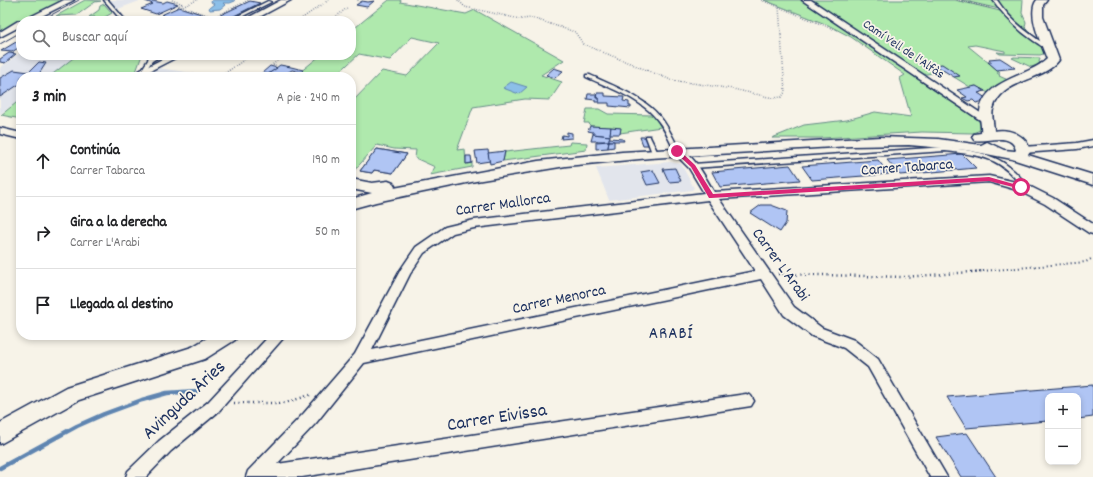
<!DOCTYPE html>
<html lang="es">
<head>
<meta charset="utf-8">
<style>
  :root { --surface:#fff; --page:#f6f6f6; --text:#202124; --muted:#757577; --line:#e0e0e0 }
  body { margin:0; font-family:Dekko,sans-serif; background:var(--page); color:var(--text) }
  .controls { position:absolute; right:12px; bottom:12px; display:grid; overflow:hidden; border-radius:8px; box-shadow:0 2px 6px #0003 }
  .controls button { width:36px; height:36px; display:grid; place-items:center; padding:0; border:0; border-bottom:1px solid var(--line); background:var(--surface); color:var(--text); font:20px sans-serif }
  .stop { position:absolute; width:12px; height:12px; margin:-9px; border:3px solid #db2777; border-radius:50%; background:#fff }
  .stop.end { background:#db2777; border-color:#fff; box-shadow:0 1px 4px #0008 }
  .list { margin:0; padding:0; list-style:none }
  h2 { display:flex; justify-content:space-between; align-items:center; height:52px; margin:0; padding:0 16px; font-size:17px }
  h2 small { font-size:13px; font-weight:400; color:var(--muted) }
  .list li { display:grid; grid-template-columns:26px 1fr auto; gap:12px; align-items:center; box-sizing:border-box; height:72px; padding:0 16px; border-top:1px solid var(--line) }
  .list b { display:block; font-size:15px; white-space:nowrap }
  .list p { margin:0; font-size:13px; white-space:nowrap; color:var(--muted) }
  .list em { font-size:13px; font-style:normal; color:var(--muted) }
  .icon { flex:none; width:22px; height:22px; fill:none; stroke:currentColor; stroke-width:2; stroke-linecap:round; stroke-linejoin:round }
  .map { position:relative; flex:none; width:1093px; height:477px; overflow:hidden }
  .search { position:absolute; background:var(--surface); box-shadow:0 2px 6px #0003; left:16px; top:16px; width:340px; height:44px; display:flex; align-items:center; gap:10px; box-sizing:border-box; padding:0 14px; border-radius:16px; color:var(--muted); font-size:15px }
  .panel { position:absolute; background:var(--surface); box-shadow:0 2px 6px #0003; left:16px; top:72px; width:340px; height:268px; border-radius:16px }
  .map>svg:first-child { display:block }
  .built { fill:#e2e5ec }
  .green { fill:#afe9ad; stroke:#658c86 }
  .water { fill:#8cbfe8; stroke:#5f85b1 }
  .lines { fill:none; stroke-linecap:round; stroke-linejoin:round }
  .stream { stroke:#5f85b1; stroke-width:4.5 }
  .building { fill:#b0c5f4; stroke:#1b2f5e }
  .lane-casing { stroke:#1b2f5e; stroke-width:3 }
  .street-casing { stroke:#1b2f5e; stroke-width:3 }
  .secondary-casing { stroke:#1b2f5e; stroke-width:3 }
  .path-far2 { stroke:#1b2f5e; stroke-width:1.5; stroke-dasharray:0.5 2; stroke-linecap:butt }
  .path-far1 { stroke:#1b2f5e; stroke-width:2; stroke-dasharray:1 3; stroke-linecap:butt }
  .path { stroke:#1b2f5e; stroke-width:2.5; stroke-dasharray:1 3.5; stroke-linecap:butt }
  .lane { fill:#f7f3e8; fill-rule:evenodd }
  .street { fill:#f7f3e8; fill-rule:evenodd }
  .secondary { fill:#f7f3e8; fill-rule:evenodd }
  .tram { stroke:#1b2f5e; stroke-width:1 }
  .route { fill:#db2777 }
  .labels { text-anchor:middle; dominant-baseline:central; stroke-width:3.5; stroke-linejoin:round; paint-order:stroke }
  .far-street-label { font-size:13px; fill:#1b2f5e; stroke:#f7f3e8 }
  .street-label { font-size:16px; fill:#1b2f5e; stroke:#f7f3e8 }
  .neighbourhood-label { font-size:17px; letter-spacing:1px; fill:#1b2f5e; stroke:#f7f3e8 }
  .near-street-label { font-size:19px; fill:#1b2f5e; stroke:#f7f3e8 }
</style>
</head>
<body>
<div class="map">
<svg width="1093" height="477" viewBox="0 0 1093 477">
  <rect width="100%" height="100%" fill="#f7f3e8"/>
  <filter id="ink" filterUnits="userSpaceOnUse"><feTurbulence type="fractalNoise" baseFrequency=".025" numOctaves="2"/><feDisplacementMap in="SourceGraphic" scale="8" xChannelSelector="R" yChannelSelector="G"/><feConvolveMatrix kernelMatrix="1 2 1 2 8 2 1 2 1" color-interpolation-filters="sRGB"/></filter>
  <g filter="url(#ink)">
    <g class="built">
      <polygon points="110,0 142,0 118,9"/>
      <polygon points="21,52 21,55 77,55 49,77 21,77 21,99 0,114 0,68"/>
      <polygon points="158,68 193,73 214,77 145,77 148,72"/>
      <polygon points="670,162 681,164 694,188 692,190 609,200 596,168"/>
    </g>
    <g class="green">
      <polygon points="0,0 68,0 22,20 0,33"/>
      <polygon points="85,0 101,1 95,2 77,15 56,16"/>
      <polygon points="389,0 401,0 400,2 466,14 475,10 564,60 541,75 562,82 550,100 525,99 473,107 457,150 465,149 466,164 472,163 472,167 430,175 435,167 415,158 416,150 394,149 377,145 352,173 351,103 382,71 407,76 439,43 412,37 390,60 359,54 334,77 294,77 321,55 351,55 351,31"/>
      <polygon points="764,0 801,0 978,120 982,127 980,130 973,133 922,132 822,138 772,138 804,125 847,120 875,112 911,117 900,78 905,75 851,37 828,25"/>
      <polygon points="810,0 955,0 1000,11 1008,19 1046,51 1046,53 1040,55 1000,54 997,52 1005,53 1005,51 975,45 968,46 1000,72 997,73 1000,75 999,76 1008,80 995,86 990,94 976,86 970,87 954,77 959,76 936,65 944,71 921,75"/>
      <polygon points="961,0 993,0 999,9"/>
      <polygon points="997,0 1023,0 1022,13 1026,22 1025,27 1029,31 1026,30 1010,16"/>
      <polygon points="104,4 112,13 98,21 90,21 95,17 89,17 99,10 100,6"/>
      <polygon points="77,55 142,55 137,69 132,77 49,77"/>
      <polygon points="1014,57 1040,58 1039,62 1042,64 1031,67 1012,58"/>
      <polygon points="21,99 21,119 1,115"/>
      <polygon points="587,109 599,109 608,114 653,115 661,127 620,133 620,128 590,126 589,123 584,123"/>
      <polygon points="570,142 587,143 586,150 503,161 505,152 569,145"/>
    </g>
    <g class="water">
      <polygon points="212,0 234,0 235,1 230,3 223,3 225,5 220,9 210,10 209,8 214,4 211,2"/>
      <polygon points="511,82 527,87 519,94 503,88"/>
    </g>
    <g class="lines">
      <polyline class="stream" points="0,468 77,426 104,414 142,400 167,393 197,391"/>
    </g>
    <g class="building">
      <polygon points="147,0 163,3 167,1 178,4 156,14 141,9 153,4 145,1"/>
      <polygon points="250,1 260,3 224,21 173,21 176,20 161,15 179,7 214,18"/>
      <polygon points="362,1 368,2 374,1 367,7 356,5"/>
      <polygon points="21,39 21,46 12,52 1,51"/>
      <polygon points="9,53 16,54 5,63 0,62 0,59"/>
      <polygon points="1000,58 1008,63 1015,68 997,70 988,62 992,62 989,59"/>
      <polygon points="39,62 46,63 39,74 34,77 21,77 21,85 18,85 0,97 0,78 14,70 29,72"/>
      <polygon points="942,64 960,76 954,77 935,65"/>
      <polygon points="280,65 291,67 303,70 301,72 292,70 280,77 268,74"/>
      <polygon points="270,66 277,68 268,74 262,73"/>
      <polygon points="554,68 563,71 555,78 546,75"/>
      <polygon points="976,86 985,91 978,93 989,100 976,103 973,100 968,101 962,98 967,97 957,90"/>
      <polygon points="597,93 605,93 605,96 624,97 623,101 629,102 629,106 631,106 631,108 609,106 609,103 599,103 599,98 596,98"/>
      <polygon points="588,94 596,94 596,98 599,98 599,102 595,102 595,100 587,99"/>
      <polygon points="590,126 611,127 610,136 593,134 593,132 588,131"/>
      <polygon points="611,127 621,128 620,134 610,134"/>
      <polygon points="567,132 572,133 572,138 561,139 562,135 567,136"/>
      <polygon points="593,134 610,136 609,141 591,141"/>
      <polygon points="640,137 645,137 649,145 643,145"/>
      <polygon points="609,138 623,139 624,141 609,141"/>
      <polygon points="609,141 608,148 596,149 596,142"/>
      <polygon points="609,141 614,141 614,147 608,148"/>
      <polygon points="377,149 394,152 407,154 393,173 374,170 372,173 360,171"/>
      <polygon points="377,149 394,152 407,154 393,173 374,170 372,173 360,171"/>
      <polygon points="488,150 490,161 477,163 475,151"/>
      <polygon points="505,151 503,161 490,164 488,153"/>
      <polygon points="962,154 976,168 900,175 887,160"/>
      <polygon points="466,156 471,156 472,163 466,164"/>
      <polygon points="878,160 889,174 812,180 802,166"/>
      <polygon points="790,165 800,180 720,187 712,172"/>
      <polygon points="675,168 681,181 669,182 663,169"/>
      <polygon points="653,170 660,183 647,185 641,172"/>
      <polygon points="761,205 771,205 787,211 786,223 780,232 750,213"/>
      <polygon points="1093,385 1093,417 1078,419 1078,396 1048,396 1048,421 966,428 947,397"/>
      <polygon points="967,433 996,477 961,477 936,437"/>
    </g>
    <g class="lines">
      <g class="lane-casing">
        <g id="lane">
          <polygon points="104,0 108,0 126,21 122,21"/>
          <path d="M993,0h4c13,20 31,34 51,46v2c-5,0 -9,-4 -14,-7 -16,-11 -30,-25 -41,-41z"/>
          <polygon points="268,1 271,2 233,21 228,21"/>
          <polygon points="149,55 153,55 153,57 157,55 162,55 152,61 141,77 137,77 148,60"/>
          <path d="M586,75h4c23,11 55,22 71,43 8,10 13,22 19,33l-1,1h-4c-5,-10 -9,-21 -16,-30 -15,-22 -49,-34 -73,-45z"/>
          <polygon points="646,136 650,136 650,137 658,153 657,154 655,155 652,153 646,137"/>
          <path d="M945,147c41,6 61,8 86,44l-1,1h-4c-25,-35 -40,-36 -81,-41l-252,17 -3,-2 3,-2z"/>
        </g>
      </g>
      <g class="street-casing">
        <g id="street">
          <polygon points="64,0 74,0 32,21 21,21 21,26 0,37 0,32 18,21 22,21"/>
          <polygon points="281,0 291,0 252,21 242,21"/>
          <polygon points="802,0 811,0 991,120 989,122 983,122"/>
          <polygon points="170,55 181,55 146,73 140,73 139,71"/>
          <polygon points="0,128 21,133 21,139 0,134"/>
          <polygon points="1093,140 1093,146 1077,149 1023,153 1018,150 1023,147 1077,143"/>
          <path d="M677,148c16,4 29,31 37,44l275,-16 36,8 28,14 40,26v10l-4,-1 -44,-29 -28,-14 -28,-8 -270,17 75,108 28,21 32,12 24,19 69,118h-17l-62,-110 -24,-19 -32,-12 -28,-21 -23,-36 -397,84 -48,60 -39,41 469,-70 5,2 3,5 -3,5 -449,71h-56l2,-6 56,-58 51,-59 46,-85 15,-22 29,-20 29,-7 230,-27 -15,-25 -17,-17zM708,200l47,71 -383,79 38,-76 14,-21 29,-20 21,-5z"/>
          <polygon points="270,335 286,335 218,412 171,451 146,477 126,477 128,471 159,441 208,402"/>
        </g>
      </g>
      <g class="secondary-casing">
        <g id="secondary">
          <path d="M1037,0h10l-4,5v12l16,43c-16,22 -58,19 -66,49 -2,7 1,15 1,22 15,-3 34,4 36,21l-2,3 65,20v10l-81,-26 -46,-9 -57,-5 -58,1 -201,12 -84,8 -90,15 -100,21 -22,6 -3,-1v-8l21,-6 -21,-4v-10l21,4 16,-2 5,2 2,3 -1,2 144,-27 84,-9 258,-15 58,2 43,6 6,-3 17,8 11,1 1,-1c-5,-19 -29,-7 -42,-10l-2,-3 2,-3 7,-1c1,-8 -2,-15 -1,-22 5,-32 48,-34 67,-52 -5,-14 -21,-46 -10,-59z"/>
          <polygon points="212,335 237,335 235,340 205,359 79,400 0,444 0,423 66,387 192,347"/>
        </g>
      </g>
      <g class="path-far2">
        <polyline points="172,0 183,4 178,6 182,7"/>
        <polyline points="197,0 182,7 214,17 249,0"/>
        <polyline points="358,0 358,2"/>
        <polyline points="458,0 465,7 520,19 532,18 575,32 583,44 671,80 733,89 773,98 782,97 785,92 779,7 761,0"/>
        <polyline points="957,0 991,8"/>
        <polyline points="326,2 328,0"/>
        <polyline points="779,7 833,29"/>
        <polyline points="298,21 323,4"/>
        <polyline points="331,21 348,7"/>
        <polyline points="276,66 272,65 285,55"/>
        <polyline points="221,76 251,55"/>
      </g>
      <polyline class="path-far1" points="971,272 1086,262 1093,258"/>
      <g class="path">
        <polyline points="778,274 904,277 985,271"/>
        <polyline points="234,403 285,403 310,395"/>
      </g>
      <use href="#lane" class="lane"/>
      <use href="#street" class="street"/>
      <use href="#secondary" class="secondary"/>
      <g class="tram">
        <polyline points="40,21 79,0"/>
        <polyline points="0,44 21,32"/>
      </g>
    </g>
  </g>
  <polygon class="route" points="675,150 679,150 695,165 713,194 989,177 1024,187 1021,189 989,181 711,198 709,198 691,167 675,152"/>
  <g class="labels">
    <g class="far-street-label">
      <text transform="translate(903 50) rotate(34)">Camí Vell de l'Alfàs</text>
    </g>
    <g class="street-label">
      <text transform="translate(907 168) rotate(-4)">Carrer Tabarca</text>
      <text transform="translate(503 205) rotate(-8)">Carrer Mallorca</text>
      <text transform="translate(780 265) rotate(54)">Carrer L'Arabi</text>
      <text transform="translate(559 300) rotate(-12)">Carrer Menorca</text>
    </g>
    <g class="neighbourhood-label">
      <text x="671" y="335">ARABÍ</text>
    </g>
    <g class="near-street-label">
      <text transform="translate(185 401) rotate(-43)">Avinguda Àries</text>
      <text transform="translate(497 419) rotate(-9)">Carrer Eivissa</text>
    </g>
  </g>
</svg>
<div class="controls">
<button>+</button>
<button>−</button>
</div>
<div class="stop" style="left:1021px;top:187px"></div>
<div class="stop end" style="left:677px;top:151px"></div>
<div class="search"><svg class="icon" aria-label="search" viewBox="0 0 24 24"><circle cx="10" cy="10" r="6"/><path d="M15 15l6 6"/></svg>Buscar aquí</div>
<section class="panel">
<h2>3 min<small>A pie · 240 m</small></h2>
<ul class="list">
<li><svg class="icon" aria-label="ahead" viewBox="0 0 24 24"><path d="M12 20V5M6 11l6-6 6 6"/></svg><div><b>Continúa</b><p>Carrer Tabarca</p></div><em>190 m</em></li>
<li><svg class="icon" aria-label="right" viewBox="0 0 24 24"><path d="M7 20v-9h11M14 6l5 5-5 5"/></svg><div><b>Gira a la derecha</b><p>Carrer L'Arabi</p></div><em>50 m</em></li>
<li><svg class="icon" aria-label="arrive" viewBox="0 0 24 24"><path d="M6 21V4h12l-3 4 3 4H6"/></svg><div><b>Llegada al destino</b></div></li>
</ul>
</section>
</div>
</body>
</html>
